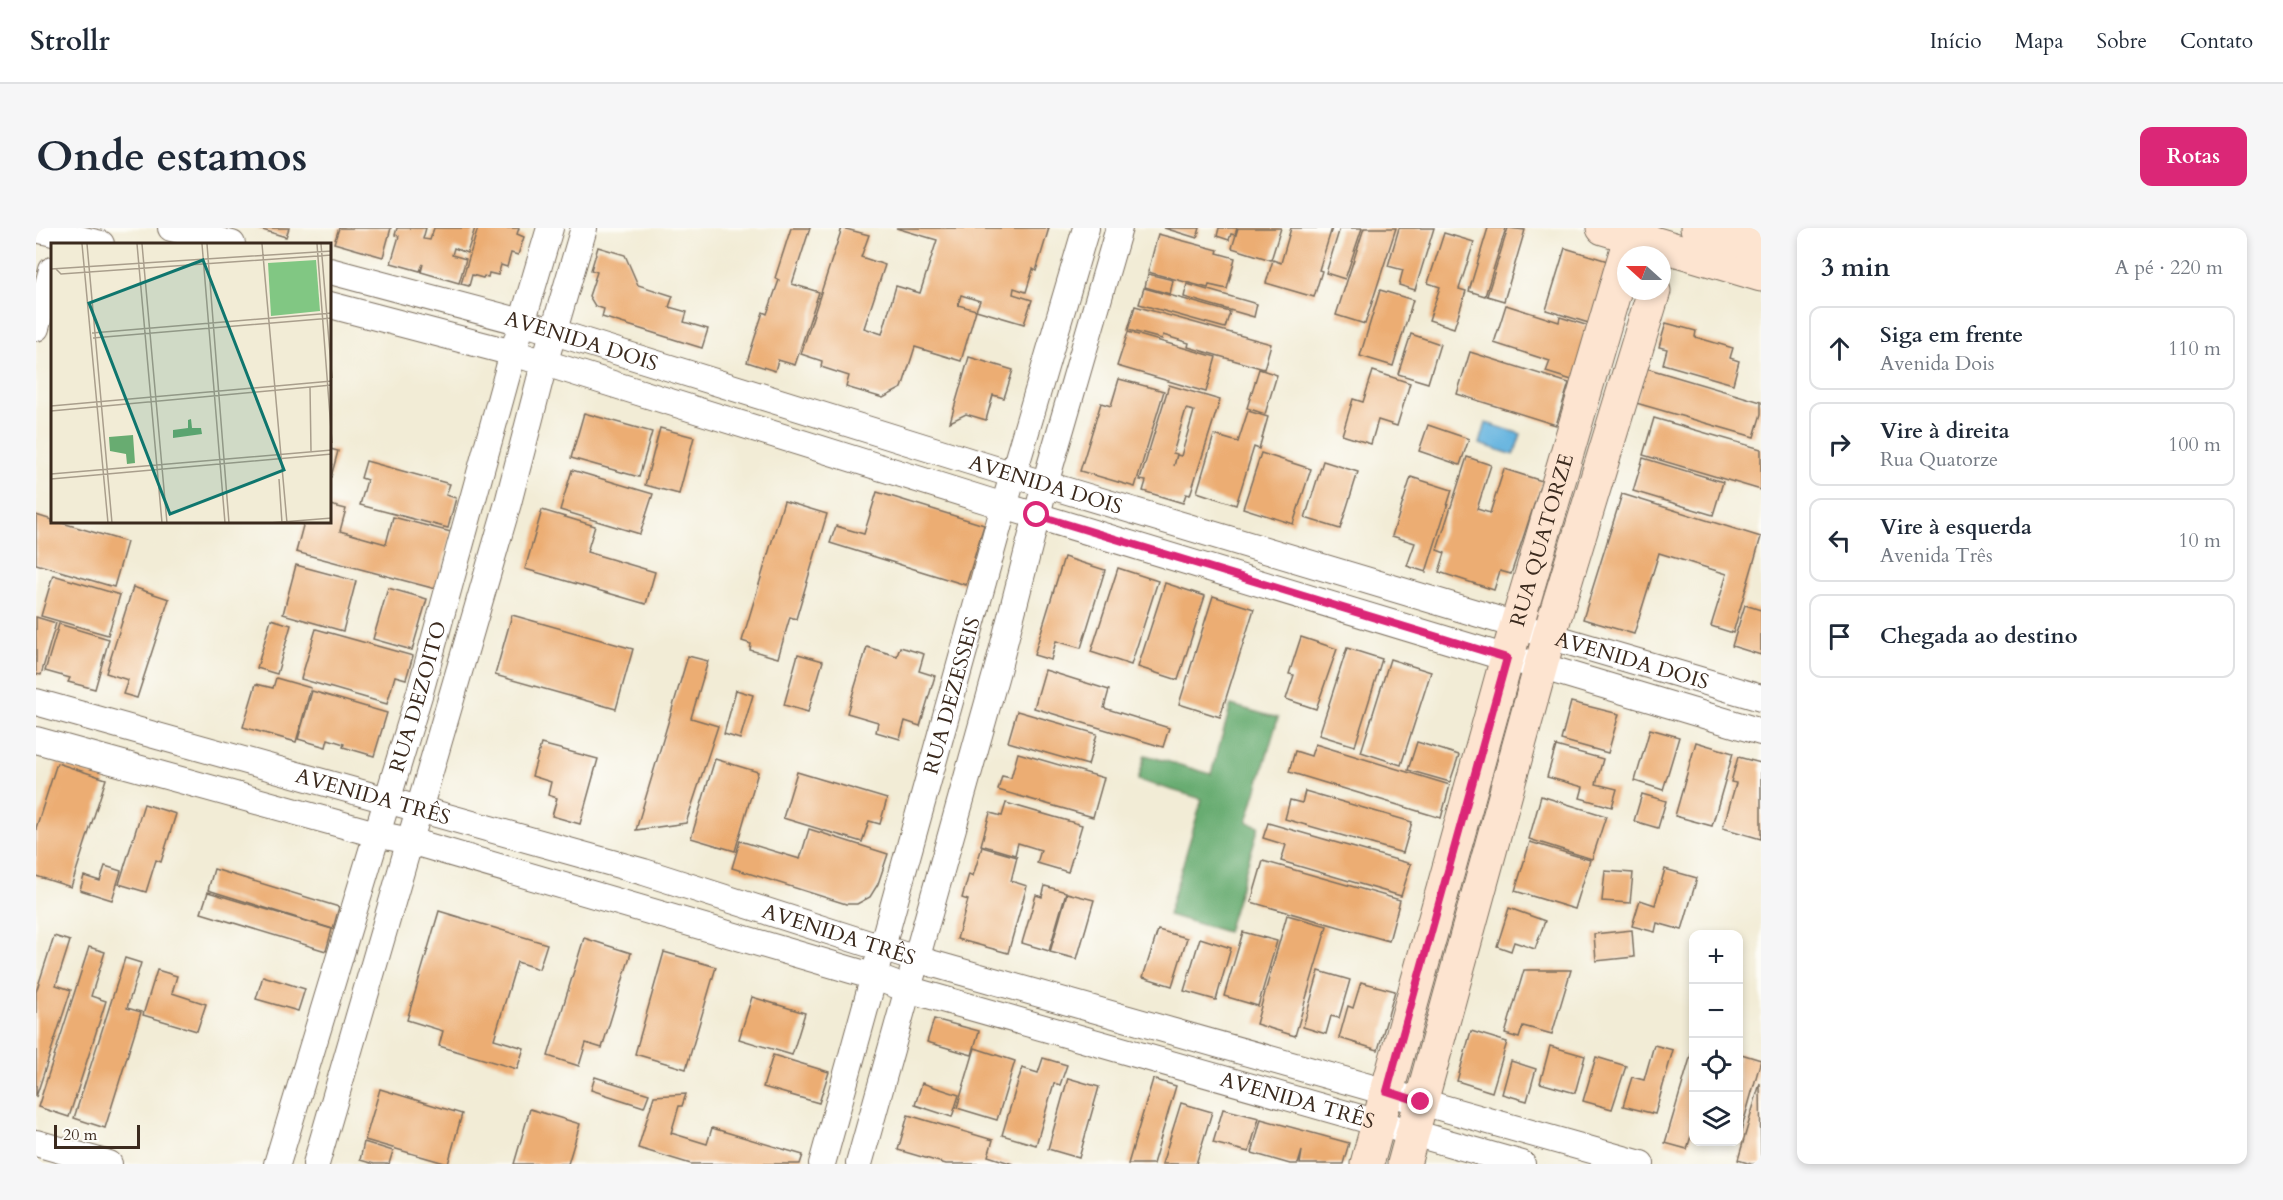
<!DOCTYPE html>
<html lang="pt">
<head>
<meta charset="utf-8">
<style>
  :root { --surface:#fff; --page:#f6f6f7; --text:#1f2937; --muted:#747a83; --line:#e0e1e3; --accent:#db2777 }
  body { margin:0; font-family:Cardo,serif; background:var(--page); color:var(--text) }
  .controls { position:absolute; right:18px; bottom:18px; display:grid; overflow:hidden; border-radius:12px; box-shadow:0 3px 9px #0003 }
  .controls button { width:54px; height:54px; display:grid; place-items:center; padding:0; border:0; border-bottom:2px solid var(--line); background:var(--surface); color:var(--text); font:30px sans-serif }
  .compass { position:absolute; left:1581px; top:18px; width:54px; height:54px; border-radius:50%; background:var(--surface); box-shadow:0 3px 9px #0003; rotate:291deg }
  .scale { position:absolute; left:18px; bottom:15px; width:86px; box-sizing:border-box; padding-left:6px; border:3px solid #3b2a1e; border-top:0; font-size:16px; line-height:21px; white-space:nowrap; color:#3b2a1e; -webkit-text-stroke:4px #fdfcf7; paint-order:stroke }
  .stop { position:absolute; width:18px; height:18px; margin:-14px; border:4px solid #db2777; border-radius:50%; background:#fff }
  .stop.end { background:#db2777; border-color:#fff; box-shadow:0 2px 6px #0008 }
  .list { margin:0; padding:0; list-style:none }
  h2 { display:flex; justify-content:space-between; align-items:center; height:78px; margin:0; padding:0 24px; font-size:26px }
  h2 small { font-size:20px; font-weight:400; color:var(--muted) }
  .list li { display:grid; grid-template-columns:39px 1fr auto; gap:18px; align-items:center; box-sizing:border-box; height:84px; margin:0 12px 12px; padding:0 12px; border:2px solid var(--line); border-radius:12px }
  .list b { display:block; font-size:22px; white-space:nowrap }
  .list p { margin:0; font-size:20px; white-space:nowrap; color:var(--muted) }
  .list em { font-size:20px; font-style:normal; color:var(--muted) }
  .icon { flex:none; width:33px; height:33px; fill:none; stroke:currentColor; stroke-width:2; stroke-linecap:round; stroke-linejoin:round }
  .map { position:relative; flex:none; width:1725px; height:936px; overflow:hidden; border-radius:12px }
  header { display:flex; align-items:center; gap:36px; box-sizing:border-box; height:84px; padding:0 30px; background:var(--surface); border-bottom:2px solid var(--line) }
  header strong { font-size:28px }
  nav { display:flex; gap:33px; margin-inline-start:auto; font-size:21px }
  .intro { display:flex; align-items:center; justify-content:space-between; box-sizing:border-box; height:144px; padding:0 36px }
  h1 { margin:0; font-size:42px }
  .button { padding:15px 27px; border-radius:12px; background:var(--accent); color:#fff; font-size:21px; font-weight:700 }
  main { display:flex; gap:36px; padding:0 36px }
  aside { flex:1; background:var(--surface); border-radius:12px; box-shadow:0 3px 9px #0003 }
  .map>svg:first-child { display:block }
  .forest { fill:#68ac71; stroke:#526b48; stroke-width:1.5 }
  .water { fill:#65b4df; stroke:#506f7e; stroke-width:1.5 }
  .building { fill:#ecad73; fill-rule:evenodd }
  .lines { fill:none; stroke-linecap:round; stroke-linejoin:round }
  .street-casing { stroke:#7b6e5e; stroke-width:28 }
  .secondary-casing { stroke:#7b6e5e; stroke-width:35 }
  .street { stroke:#fff; stroke-width:26 }
  .secondary { stroke:#fde4d0; stroke-width:33 }
  .route { stroke:#db2777; stroke-width:8 }
  .labels { text-anchor:middle; dominant-baseline:central; stroke-width:4.5; stroke-linejoin:round; paint-order:stroke }
  .street-label { font-size:21px; fill:#3b2a1e; stroke:#fdfcf7 }
  .inset-road { fill:none; stroke:#a99e8c; stroke-width:1.5 }
  .view { fill:#0f766e; fill-opacity:0.15; stroke:#0f766e; stroke-width:3 }
  .inset-edge { fill:none; stroke:#3b2a1e; stroke-width:3 }
</style>
</head>
<body>
<header>
<strong>Strollr</strong>
<nav><a>Início</a><a>Mapa</a><a>Sobre</a><a>Contato</a></nav>
</header>
<div class="intro"><h1>Onde estamos</h1><a class="button">Rotas</a></div>
<main>
<div class="map">
<svg width="1725" height="936" viewBox="0 0 1725 936">
  <rect width="100%" height="100%" fill="#fdfcf7"/>
  <filter id="ink" filterUnits="userSpaceOnUse"><feTurbulence type="fractalNoise" baseFrequency=".0167" numOctaves="2"/><feDisplacementMap in="SourceGraphic" scale="12" xChannelSelector="R" yChannelSelector="G"/><feConvolveMatrix kernelMatrix="1 2 1 2 8 2 1 2 1" color-interpolation-filters="sRGB"/></filter>
  <filter id="wash" filterUnits="userSpaceOnUse"><feTurbulence type="fractalNoise" baseFrequency=".008" numOctaves="4" result="noise"/><feDisplacementMap in="SourceGraphic" scale="24" xChannelSelector="R" yChannelSelector="G"/><feGaussianBlur stdDeviation="1.35" result="paint"/><feColorMatrix in="noise" values="0 0 0 0 0 0 0 0 0 0 0 0 0 0 0 0 0 1.4 0 .05"/><feComposite in="paint" operator="in"/></filter>
  <g filter="url(#wash)">
    <rect width="100%" height="100%" fill="#f2ecd6"/>
    <polygon class="forest" points="1195,477 1242,490 1211,594 1223,598 1191,704 1132,687 1166,571 1102,552 1109,527 1175,546"/>
    <polygon class="water" points="1450,195 1485,206 1478,227 1444,216"/>
    <g id="blocks">
      <g class="building">
        <polygon points="220,0 253,0 250,9"/>
        <polygon points="303,0 355,0 347,29 298,15"/>
        <polygon points="361,0 390,0 387,11 394,12 398,0 439,0 431,25 418,20 416,27 430,31 423,55 385,44 387,36 384,43 355,35 363,8 359,7"/>
        <polygon points="442,0 483,0 481,6 488,9 482,27 475,25 471,39 465,37 462,47 453,45 452,49 448,48 447,50 436,47 433,58 425,56"/>
        <polygon points="755,0 774,0 756,56 783,64 759,137 742,132 739,143 711,134 727,84 731,86 743,52 739,50"/>
        <polygon points="806,0 833,7 825,29 849,37 828,100 846,106 860,58 884,65 901,12 860,0 1013,0 1000,43 997,41 990,64 978,60 977,66 996,72 988,96 940,82 944,73 925,67 922,77 940,82 925,133 879,119 866,160 847,170 810,159 813,148 785,139 786,133 765,126"/>
        <polygon points="1128,0 1164,0 1161,10"/>
        <polygon points="1183,0 1201,0 1199,7 1195,6 1193,12 1181,8"/>
        <polygon points="1202,0 1245,0 1235,32 1196,20"/>
        <polygon points="1255,0 1296,0 1283,42 1286,43 1278,69 1230,55 1237,32 1245,35"/>
        <polygon points="1304,0 1326,0 1309,51 1290,45"/>
        <polygon points="1328,0 1360,0 1329,96 1300,87"/>
        <polygon points="1363,0 1398,0 1379,62 1363,57 1367,42 1352,38"/>
        <polygon points="1452,0 1470,0 1449,68 1433,63"/>
        <polygon points="1472,0 1489,2 1468,73 1451,68"/>
        <polygon points="1408,5 1438,14 1423,61 1430,63 1418,100 1393,92 1404,59 1392,55"/>
        <polygon points="1122,6 1182,22 1181,25 1199,30 1191,61 1173,57 1172,60 1112,44"/>
        <polygon points="562,19 589,27 602,57 637,68 633,79 651,84 648,94 672,101 666,120 566,89 568,81 559,78 553,68 561,44 555,42"/>
        <polygon points="1529,20 1575,34 1556,96 1510,82"/>
        <polygon points="1112,46 1137,52 1134,66 1109,59"/>
        <polygon points="1151,56 1221,76 1218,89 1148,69"/>
        <polygon points="1108,60 1194,84 1189,100 1103,76"/>
        <polygon points="1344,62 1377,72 1357,138 1324,128"/>
        <polygon points="1470,77 1523,94 1524,89 1556,99 1539,153 1510,144 1514,133 1458,115"/>
        <polygon points="1099,78 1235,116 1228,141 1152,119 1153,115 1127,107 1126,111 1092,102"/>
        <polygon points="1630,95 1660,103 1659,109 1697,120 1694,130 1703,133 1697,156 1627,136 1631,121 1623,119"/>
        <polygon points="1092,104 1180,129 1170,164 1081,138"/>
        <polygon points="1375,106 1404,116 1392,155 1362,146"/>
        <polygon points="1434,124 1533,155 1520,197 1421,166"/>
        <polygon points="933,129 977,142 968,170 957,167 950,192 930,186 914,194"/>
        <polygon points="1610,140 1725,174 1725,186 1718,209 1600,175"/>
        <polygon points="1223,141 1241,147 1229,186 1211,180"/>
        <polygon points="1337,143 1374,155 1361,198 1342,192 1335,216 1306,207 1317,171 1327,174"/>
        <polygon points="1083,151 1128,163 1099,259 1044,243 1065,175 1075,178"/>
        <path d="M1133,157l51,15 -30,95 -4,-1 -3,9 -40,-12 3,-10 -6,-1zM1150,181l8,2 -13,45 -4,-1 -3,11 3,-12 -4,-1z"/>
        <polygon points="1212,183 1232,189 1223,221 1218,219 1200,277 1161,264 1178,207 1202,214"/>
        <polygon points="548,185 616,204 603,249 535,230"/>
        <polygon points="1618,190 1725,221 1725,262 1607,227"/>
        <polygon points="1392,197 1433,211 1424,237 1383,223"/>
        <polygon points="624,200 658,209 643,266 609,257"/>
        <polygon points="294,221 302,223 295,249 294,249"/>
        <polygon points="1225,225 1275,241 1257,296 1207,280"/>
        <polygon points="1431,229 1455,237 1441,281 1454,285 1468,241 1506,253 1475,346 1464,343 1458,362 1403,344 1409,325 1401,322"/>
        <polygon points="1607,230 1687,254 1677,287 1597,263"/>
        <polygon points="330,233 414,256 410,267 420,270 412,300 324,277 331,252 325,250"/>
        <polygon points="1287,233 1322,244 1304,301 1269,290"/>
        <polygon points="536,242 617,266 604,306 524,282"/>
        <polygon points="1375,249 1416,262 1390,344 1371,338 1379,315 1356,308"/>
        <polygon points="841,264 948,297 930,357 794,315 800,298 828,306"/>
        <polygon points="1586,266 1725,309 1697,405 1675,398 1691,346 1623,325 1598,406 1547,391"/>
        <polygon points="748,273 791,286 760,391 754,389 742,430 714,422 715,416 706,413"/>
        <polygon points="294,277 310,281 304,303 350,316 357,289 415,304 400,361 260,324 268,294 294,294"/>
        <polygon points="506,282 559,298 551,324 619,344 610,376 489,341"/>
        <polygon points="0,287 16,292 16,294 23,294 91,314 78,359 0,336"/>
        <polygon points="1028,329 1069,342 1045,420 1020,413 1015,432 998,427"/>
        <polygon points="260,337 320,353 307,403 247,386"/>
        <polygon points="1082,340 1122,353 1095,437 1055,424"/>
        <polygon points="17,347 84,367 72,407 5,388"/>
        <polygon points="1129,355 1169,368 1142,452 1102,439"/>
        <polygon points="97,359 133,371 101,470 87,466 92,452 70,445"/>
        <polygon points="352,360 391,371 376,422 337,411"/>
        <polygon points="1177,368 1218,381 1184,489 1143,476"/>
        <polygon points="1709,377 1725,382 1725,427 1696,418"/>
        <polygon points="476,387 597,421 580,481 459,447"/>
        <polygon points="0,389 20,395 5,447 0,446"/>
        <polygon points="235,391 255,397 241,446 221,440"/>
        <polygon points="23,396 73,411 59,461 32,454 34,450 9,443"/>
        <polygon points="280,401 377,428 370,451 359,448 351,476 265,451"/>
        <polygon points="1265,409 1301,421 1280,481 1250,471 1258,447 1253,446"/>
        <polygon points="831,419 861,428 864,419 888,426 883,443 899,448 884,498 869,493 864,511 840,504 842,494 811,485"/>
        <polygon points="1311,420 1346,431 1319,518 1283,507"/>
        <polygon points="762,426 787,433 772,484 748,477"/>
        <polygon points="652,428 672,433 655,490 682,498 650,595 600,602"/>
        <polygon points="1354,431 1395,444 1365,537 1325,524"/>
        <polygon points="1009,442 1073,462 1068,480 1133,500 1127,519 998,480"/>
        <polygon points="240,450 275,460 260,514 207,499 220,456 237,460"/>
        <polygon points="700,462 717,467 704,511 688,506"/>
        <polygon points="276,463 351,485 338,528 307,519 308,516 292,511 290,519 262,511"/>
        <polygon points="1535,474 1583,486 1572,525 1525,512"/>
        <polygon points="981,483 1061,506 1052,537 972,514"/>
        <polygon points="1614,501 1643,509 1627,562 1599,553"/>
        <polygon points="1381,514 1423,527 1414,554 1372,542"/>
        <polygon points="1660,514 1697,525 1676,598 1639,588"/>
        <polygon points="505,516 562,531 544,596 516,588 521,570 512,567 515,554 496,548"/>
        <polygon points="1279,516 1414,557 1405,590 1253,544 1259,523 1275,528"/>
        <polygon points="1520,518 1567,531 1560,556 1581,561 1576,579 1544,570 1547,559 1511,549"/>
        <polygon points="982,525 1068,550 1057,589 962,562 966,548 975,550"/>
        <polygon points="1702,529 1725,535 1725,611 1687,600 1700,555 1695,554"/>
        <polygon points="679,531 722,544 699,623 655,610"/>
        <polygon points="21,535 70,551 35,659 0,648 0,600"/>
        <polygon points="761,544 851,571 844,596 833,593 826,614 747,590"/>
        <polygon points="1269,563 1376,594 1367,625 1249,591 1254,572 1266,575"/>
        <polygon points="1606,566 1630,573 1622,600 1598,593"/>
        <polygon points="1505,568 1570,588 1556,631 1493,611"/>
        <polygon points="970,575 1046,597 1032,644 1001,635 1005,622 982,615 979,627 945,617 954,585 966,588"/>
        <polygon points="108,576 140,586 125,634 120,632 110,664 83,656"/>
        <polygon points="1232,595 1375,636 1365,668 1245,633 1250,617 1227,610"/>
        <polygon points="773,601 852,626 842,656 834,669 821,676 810,676 696,640 704,613 764,631"/>
        <polygon points="1494,614 1554,632 1539,681 1479,663"/>
        <polygon points="946,619 981,629 975,653 991,658 972,725 921,711 932,672 926,670 933,646 937,648"/>
        <polygon points="1227,633 1364,672 1353,713 1215,674"/>
        <polygon points="69,638 85,643 76,672 44,662 48,648 64,653"/>
        <polygon points="178,641 303,679 297,701 172,662"/>
        <polygon points="1629,641 1661,650 1646,702 1621,695 1619,704 1596,698 1604,672 1619,677"/>
        <polygon points="1569,643 1597,645 1594,675 1566,673"/>
        <polygon points="1009,658 1030,664 1013,723 986,715 1000,667 1006,669"/>
        <polygon points="172,664 296,701 290,723 165,685"/>
        <polygon points="1031,665 1058,672 1041,731 1014,724"/>
        <polygon points="1473,680 1509,693 1499,721 1478,714 1475,723 1461,718"/>
        <polygon points="403,683 511,716 503,741 481,734 458,811 488,820 481,841 403,818 407,803 371,792"/>
        <polygon points="1251,687 1291,698 1259,808 1220,796"/>
        <polygon points="1122,702 1151,710 1136,758 1107,749"/>
        <polygon points="1596,702 1598,729 1560,733 1558,706"/>
        <polygon points="1207,704 1241,713 1222,778 1188,768"/>
        <polygon points="18,708 34,713 20,757 35,762 0,869 0,764"/>
        <polygon points="548,710 595,725 566,820 550,815 543,838 512,828"/>
        <polygon points="1164,710 1195,720 1180,772 1148,763"/>
        <polygon points="53,719 69,724 55,768 70,773 33,889 2,879"/>
        <polygon points="628,724 680,739 650,841 599,826"/>
        <polygon points="89,730 105,735 91,780 105,784 69,900 38,890"/>
        <polygon points="121,742 141,748 136,765 170,776 161,803 107,787"/>
        <polygon points="1488,742 1535,742 1516,806 1487,798 1483,810 1469,806"/>
        <polygon points="1283,743 1314,752 1303,790 1295,788 1290,806 1267,799"/>
        <polygon points="227,748 269,761 262,783 220,771"/>
        <polygon points="1325,754 1359,763 1342,822 1303,810 1312,778 1317,780"/>
        <polygon points="716,769 769,785 756,827 703,811"/>
        <polygon points="898,791 943,803 936,827 891,814"/>
        <polygon points="1435,803 1471,814 1456,864 1421,853"/>
        <polygon points="1618,817 1637,822 1619,886 1587,878 1596,849 1608,852"/>
        <polygon points="1514,818 1549,828 1539,865 1504,855"/>
        <polygon points="939,820 979,833 961,892 921,880"/>
        <polygon points="1657,820 1658,908 1655,908 1651,921 1629,915"/>
        <polygon points="1702,825 1725,832 1703,910 1702,910"/>
        <polygon points="737,827 793,844 783,875 727,859"/>
        <polygon points="1560,829 1590,838 1576,881 1547,873"/>
        <polygon points="1007,830 1031,837 1024,857 1018,855 1000,917 966,907 986,840 1002,845"/>
        <polygon points="1475,833 1500,841 1491,873 1466,866"/>
        <polygon points="559,849 613,866 608,879 555,862"/>
        <polygon points="1032,850 1063,859 1043,930 1012,921"/>
        <polygon points="1117,851 1140,858 1117,936 1092,936"/>
        <polygon points="886,855 923,867 916,889 879,877"/>
        <polygon points="1724,855 1725,936 1715,936 1702,932"/>
        <polygon points="344,861 426,886 412,936 329,912"/>
        <polygon points="650,866 646,878 643,878 635,905 671,916 676,900 767,927 764,936 655,936 602,920 618,868"/>
        <polygon points="1145,875 1176,884 1160,936 1126,936"/>
        <polygon points="494,881 544,896 532,936 478,936"/>
        <polygon points="1187,881 1223,890 1213,924 1177,915"/>
        <polygon points="872,887 957,912 952,928 977,936 910,936 862,922"/>
        <polygon points="1225,891 1313,915 1307,936 1264,936 1266,923 1262,936 1254,936 1216,925"/>
        <polygon points="328,914 357,923 353,936 338,936 324,932"/>
      </g>
    </g>
  </g>
  <g filter="url(#ink)">
    <use href="#blocks" fill-opacity="0" stroke="#7b6e5e" stroke-width="1.5"/>
    <g class="lines">
      <g class="street-casing">
        <g id="street">
          <polyline points="135,0 196,16"/>
          <polyline points="0,1 65,16"/>
          <path id="s1" d="M294,43l192,51 492,153 502,150 33,11 212,62"/>
          <polyline points="294,77 477,125 968,278 1471,430 1504,438 1725,504"/>
          <polyline points="0,100 16,42"/>
          <path id="s2" d="M0,474l608,170 272,87 725,205"/>
          <path id="s3" d="M0,512l340,94 34,7 465,136 32,12 615,175"/>
          <polyline points="0,915 73,936"/>
          <path id="s4" d="M241,936l143,-472 93,-339 37,-125"/>
          <polyline points="280,936 472,275 508,136 548,0"/>
          <path id="s5" d="M786,936l182,-658 82,-278"/>
          <polyline points="823,936 962,439 1009,256 1083,0"/>
        </g>
      </g>
      <g class="secondary-casing">
        <g id="secondary">
          <polyline points="1567,0 1725,47"/>
          <polyline points="1661,0 1725,18"/>
          <path id="s6" d="M1331,936l140,-506 126,-430"/>
          <polyline points="1368,936 1513,408 1618,63"/>
        </g>
      </g>
      <use href="#street" class="street"/>
      <use href="#secondary" class="secondary"/>
    </g>
  </g>
  <g class="lines" filter="url(#ink)">
    <polyline class="route" points="1001,287 1471,430 1351,863 1385,874"/>
  </g>
  <g class="labels">
    <g class="street-label">
      <text stroke="none"><textPath href="#s1" startOffset="261">AVENIDA DOIS</textPath></text>
      <text stroke="none"><textPath href="#s1" startOffset="747">AVENIDA DOIS</textPath></text>
      <text stroke="none"><textPath href="#s6" startOffset="648">RUA QUATORZE</textPath></text>
      <text stroke="none"><textPath href="#s1" startOffset="1359">AVENIDA DOIS</textPath></text>
      <text stroke="none"><textPath href="#s5" startOffset="486">RUA DEZESSEIS</textPath></text>
      <text stroke="none"><textPath href="#s4" startOffset="488">RUA DEZOITO</textPath></text>
      <text stroke="none"><textPath href="#s2" startOffset="350">AVENIDA TRÊS</textPath></text>
      <text stroke="none"><textPath href="#s2" startOffset="836">AVENIDA TRÊS</textPath></text>
      <text stroke="none"><textPath href="#s3" startOffset="1312">AVENIDA TRÊS</textPath></text>
    </g>
  </g>
  <g transform="translate(15 15)">
    <rect width="280" height="280" fill="#f2ecd6"/>
    <path d="M265,17l4,51 -49,5 -3,-53z" fill="#81c783"/>
    <path d="M140,176l1,9h9l1,6 -29,4v-8l15,-2v-8zM82,192l2,28 -8,1 -1,-10 -16,-3 -1,-14z" fill="#68ac71"/>
    <path class="inset-road" d="M31,1l26,279M36,1l25,279M86,1l25,279M91,1l25,279M151,1l23,279M156,1l22,279M211,1l25,279M266,1l15,199M270,1l11,134M0,26l281,-18M5,26l5,5 271,-19M41,90l240,-20M42,95l239,-20M259,144l1,64M0,163l281,-25M0,168l281,-26M0,231l281,-24M0,236l281,-25M228,236l3,44M218,280l63,-5"/>
    <path class="view" d="M152,17l81,210 -114,44 -81,-211z"/>
    <rect width="280" height="280" class="inset-edge"/>
  </g>
</svg>
<div class="controls">
<button>+</button>
<button>−</button>
<button><svg class="icon" aria-label="locate" viewBox="0 0 24 24"><circle cx="12" cy="12" r="6"/><path d="M12 2v4M12 18v4M2 12h4M18 12h4"/></svg></button>
<button><svg class="icon" aria-label="layers" viewBox="0 0 24 24"><path d="M12 4l9 5-9 5-9-5zM3 14l9 5 9-5"/></svg></button>
</div>
<svg class="compass" viewBox="-18 -18 36 36"><path d="M0-13l5 13h-10z" fill="#e53935"/><path d="M0 13l5-13h-10z" fill="#747a83"/></svg>
<div class="scale">20 m</div>
<div class="stop" style="left:1001px;top:287px"></div>
<div class="stop end" style="left:1385px;top:874px"></div>
</div>
<aside>
<h2>3 min<small>A pé · 220 m</small></h2>
<ul class="list">
<li><svg class="icon" aria-label="ahead" viewBox="0 0 24 24"><path d="M12 20V5M6 11l6-6 6 6"/></svg><div><b>Siga em frente</b><p>Avenida Dois</p></div><em>110 m</em></li>
<li><svg class="icon" aria-label="right" viewBox="0 0 24 24"><path d="M7 20v-9h11M14 6l5 5-5 5"/></svg><div><b>Vire à direita</b><p>Rua Quatorze</p></div><em>100 m</em></li>
<li><svg class="icon" aria-label="left" viewBox="0 0 24 24"><path d="M17 20v-9H6M10 6l-5 5 5 5"/></svg><div><b>Vire à esquerda</b><p>Avenida Três</p></div><em>10 m</em></li>
<li><svg class="icon" aria-label="arrive" viewBox="0 0 24 24"><path d="M6 21V4h12l-3 4 3 4H6"/></svg><div><b>Chegada ao destino</b></div></li>
</ul>
</aside>
</main>
</body>
</html>
